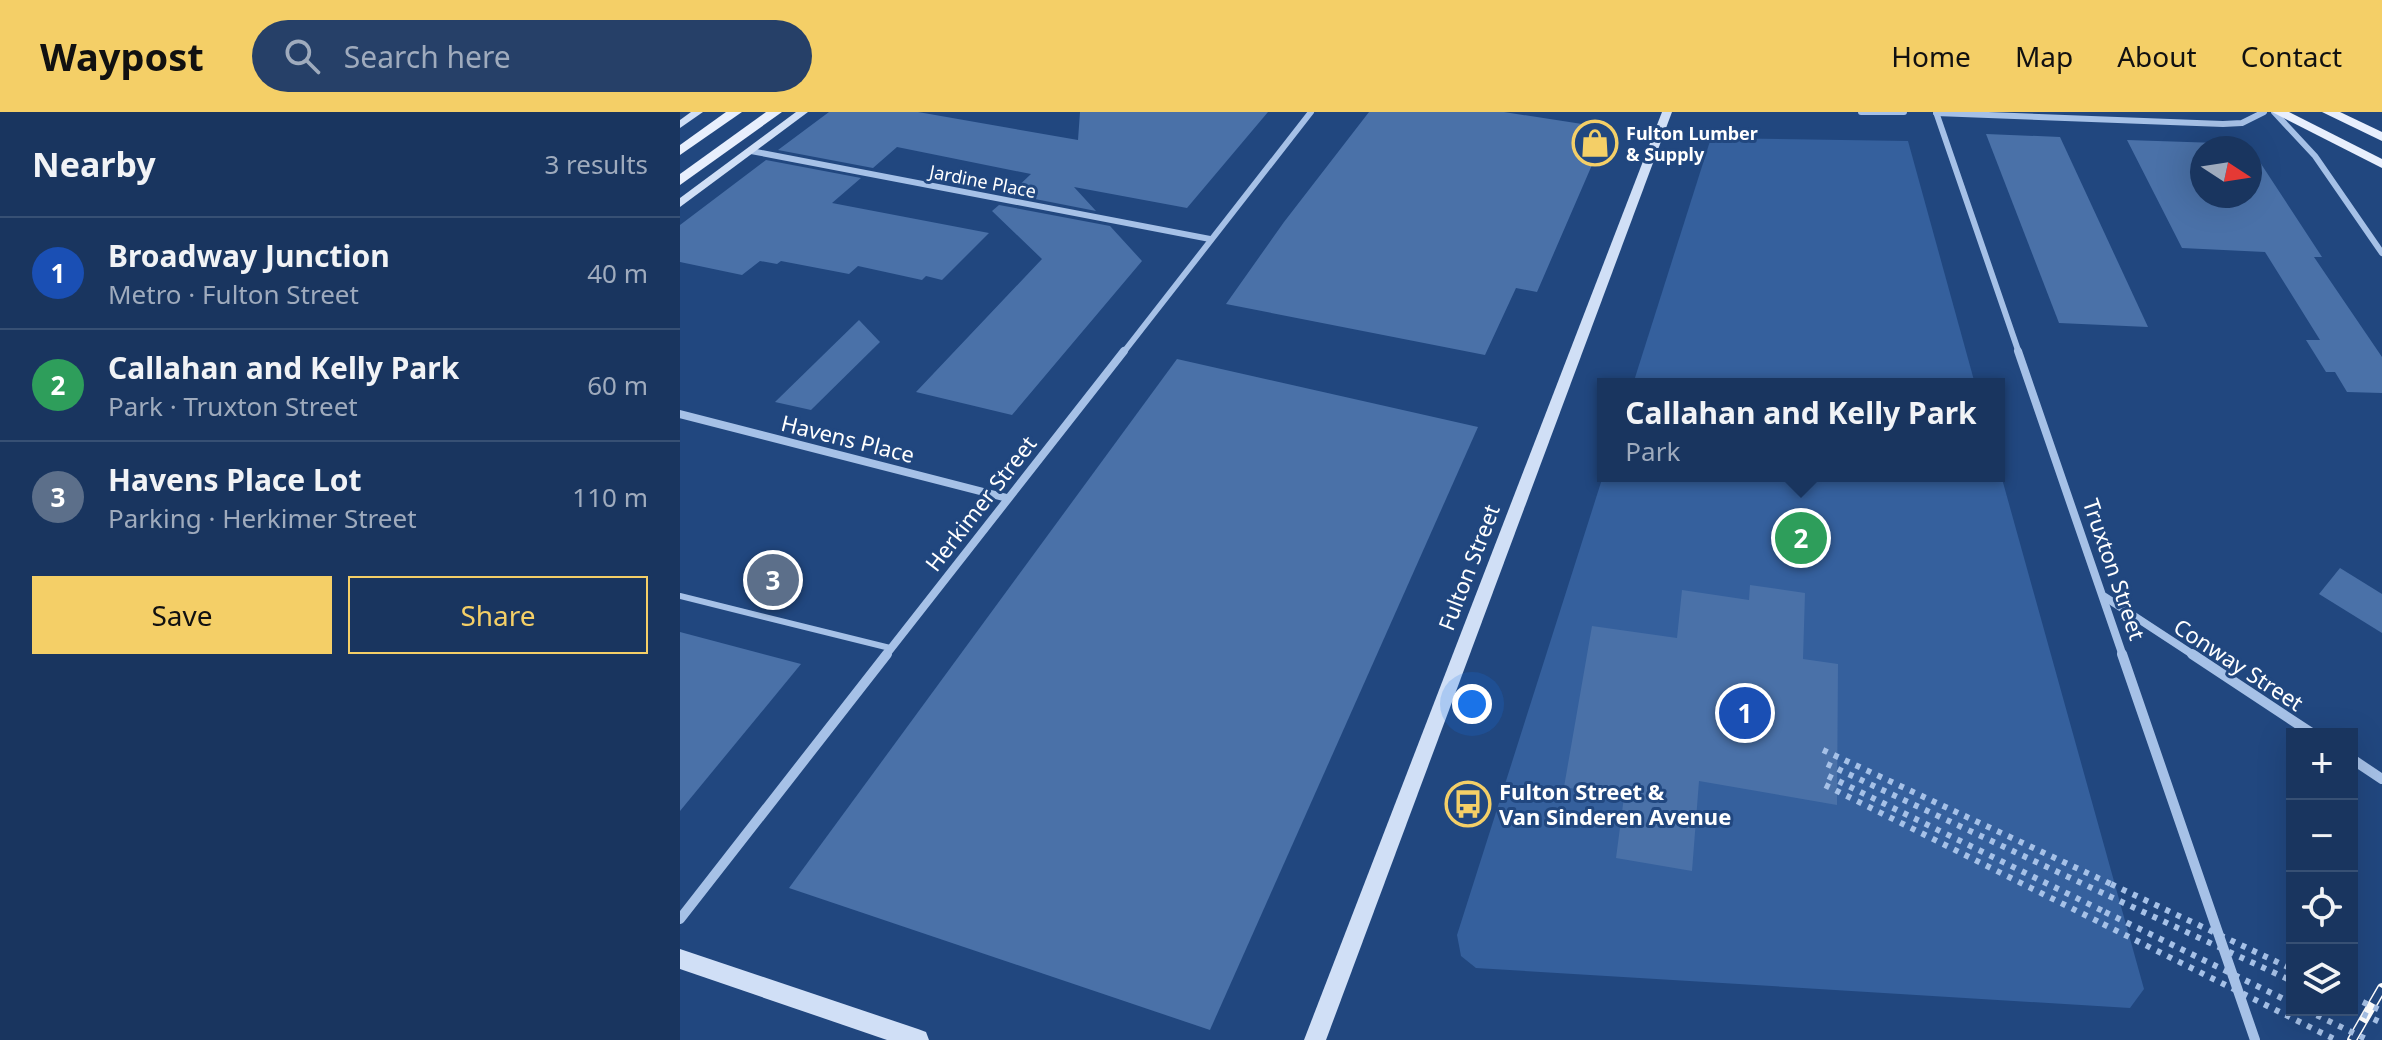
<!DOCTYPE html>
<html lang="en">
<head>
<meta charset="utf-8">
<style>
  :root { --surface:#19355f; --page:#264068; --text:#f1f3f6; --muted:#9fabbd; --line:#375074; --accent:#f4cf67 }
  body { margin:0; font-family:"Noto Sans",sans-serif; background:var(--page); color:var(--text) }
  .controls { position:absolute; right:24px; bottom:24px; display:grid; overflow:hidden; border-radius:0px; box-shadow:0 8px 32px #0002 }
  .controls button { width:72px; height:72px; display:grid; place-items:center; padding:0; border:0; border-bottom:2px solid var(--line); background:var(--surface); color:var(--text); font:40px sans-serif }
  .compass { position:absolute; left:1510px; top:24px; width:72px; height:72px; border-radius:50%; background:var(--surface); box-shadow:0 8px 32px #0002; rotate:102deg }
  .you { position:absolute; left:792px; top:592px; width:28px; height:28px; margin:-20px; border:6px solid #fff; border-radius:50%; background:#1a73e8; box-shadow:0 0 0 12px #1a73e833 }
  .badge { display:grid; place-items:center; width:52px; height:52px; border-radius:50%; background:var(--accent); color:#fff; font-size:26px; font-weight:700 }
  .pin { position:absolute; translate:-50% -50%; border:4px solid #fff; box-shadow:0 2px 8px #0006 }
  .popup { position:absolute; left:917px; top:266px; width:408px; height:104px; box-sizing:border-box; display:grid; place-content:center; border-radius:0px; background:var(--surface); filter:drop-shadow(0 2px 6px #0005); font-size:26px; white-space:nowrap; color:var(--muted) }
  .popup b { font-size:30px; color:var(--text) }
  .popup::after { content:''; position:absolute; left:50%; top:100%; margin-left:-16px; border:16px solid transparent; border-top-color:var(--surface) }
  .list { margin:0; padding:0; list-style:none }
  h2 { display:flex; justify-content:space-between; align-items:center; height:104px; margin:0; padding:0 32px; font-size:34px }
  h2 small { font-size:26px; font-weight:400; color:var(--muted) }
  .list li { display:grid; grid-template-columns:52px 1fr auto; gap:24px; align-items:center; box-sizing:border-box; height:112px; padding:0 32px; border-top:2px solid var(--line) }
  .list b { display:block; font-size:30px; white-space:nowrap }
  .list p { margin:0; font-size:26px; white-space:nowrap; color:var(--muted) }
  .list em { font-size:26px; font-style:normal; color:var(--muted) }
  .actions { display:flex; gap:16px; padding:24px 32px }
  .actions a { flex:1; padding:18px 0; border:2px solid var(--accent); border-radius:0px; text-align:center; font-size:28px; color:var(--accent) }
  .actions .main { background:var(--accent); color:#111 }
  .icon { flex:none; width:44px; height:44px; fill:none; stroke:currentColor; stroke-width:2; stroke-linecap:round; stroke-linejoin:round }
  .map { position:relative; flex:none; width:1702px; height:928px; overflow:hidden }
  header { display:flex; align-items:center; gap:48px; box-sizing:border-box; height:112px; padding:0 40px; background:var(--accent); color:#111 }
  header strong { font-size:38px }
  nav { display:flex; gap:44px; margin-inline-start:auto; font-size:28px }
  .search { width:560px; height:72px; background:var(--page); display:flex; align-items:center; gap:20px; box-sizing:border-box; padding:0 28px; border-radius:44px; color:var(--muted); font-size:30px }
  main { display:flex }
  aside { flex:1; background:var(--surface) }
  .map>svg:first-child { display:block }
  .green { fill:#35609d }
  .building { fill:#4a71a8; fill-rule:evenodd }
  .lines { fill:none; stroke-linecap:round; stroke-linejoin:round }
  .path { stroke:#a6c1e7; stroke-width:6; stroke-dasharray:5 7; stroke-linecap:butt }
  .lane { stroke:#a6c1e7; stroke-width:6 }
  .street-far2 { stroke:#a6c1e7; stroke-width:6 }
  .street-far1 { stroke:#a6c1e7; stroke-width:8 }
  .street { stroke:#a6c1e7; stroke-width:10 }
  .secondary { fill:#d0dff6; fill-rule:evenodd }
  .primary { fill:#e8effd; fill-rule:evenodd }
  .rail-casing { stroke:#fff; stroke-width:10 }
  .rail { stroke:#21477f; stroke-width:7; stroke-dasharray:21; stroke-linecap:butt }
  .path-bridge { stroke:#a6c1e7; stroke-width:6; stroke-dasharray:5 7; stroke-linecap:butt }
  .labels { text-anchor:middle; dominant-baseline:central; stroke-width:6; stroke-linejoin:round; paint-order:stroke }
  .far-poi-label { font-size:18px; font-weight:bold; fill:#fff; stroke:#21477f; text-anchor:start }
  .far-street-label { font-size:18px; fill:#fff; stroke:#21477f }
  .street-label { font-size:22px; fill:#fff; stroke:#21477f }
  .poi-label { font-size:22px; font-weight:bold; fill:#fff; stroke:#21477f; text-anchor:start }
</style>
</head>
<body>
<header>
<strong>Waypost</strong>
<div class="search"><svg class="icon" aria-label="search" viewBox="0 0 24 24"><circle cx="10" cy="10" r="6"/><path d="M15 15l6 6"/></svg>Search here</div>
<nav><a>Home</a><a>Map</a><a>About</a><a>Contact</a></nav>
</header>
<main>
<aside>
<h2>Nearby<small>3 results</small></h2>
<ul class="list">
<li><span class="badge" style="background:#1a4fb4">1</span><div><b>Broadway Junction</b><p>Metro · Fulton Street</p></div><em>40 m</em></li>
<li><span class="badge" style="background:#2e9e5b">2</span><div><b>Callahan and Kelly Park</b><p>Park · Truxton Street</p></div><em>60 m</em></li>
<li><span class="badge" style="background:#5c6f8a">3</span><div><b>Havens Place Lot</b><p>Parking · Herkimer Street</p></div><em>110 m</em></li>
</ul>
<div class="actions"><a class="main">Save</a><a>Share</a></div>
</aside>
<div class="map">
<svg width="1702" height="928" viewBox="0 0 1702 928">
  <rect width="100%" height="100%" fill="#21477f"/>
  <g class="green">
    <polygon points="1031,26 1228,29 1295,272 953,272"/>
    <polygon points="1319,356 1464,877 1450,896 796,856 781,844 777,823 923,364 1319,364"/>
  </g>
  <g class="building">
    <polygon points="149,0 238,0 398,28 400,0 588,0 507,96 394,75 416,99 330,82 351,62 217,35 193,56 98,38"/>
    <polygon points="689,0 824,0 928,16 857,180 836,176 805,243 546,192 604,110"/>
    <polygon points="1306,22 1380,25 1468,215 1379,211"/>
    <path d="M1447,28l121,4 74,113h-8l68,100v36l-35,-1 -12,-20h-9l-20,-32h14l-55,-88 -83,-4zM1522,36h48v48h-48z"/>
    <polygon points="86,48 181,66 152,91 309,121 262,168 246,164 242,168 178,154 169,162 101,149 97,152 80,149 62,163 0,150 0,113"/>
    <polygon points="319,93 430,114 462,149 332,303 236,280 362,147 312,99"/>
    <polygon points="179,208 200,230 131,298 95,290"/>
    <polygon points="497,247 798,315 530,918 109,776"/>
    <polygon points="1660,456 1702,482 1702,521 1639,482"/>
    <polygon points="1070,473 1125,481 1123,547 1158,552 1157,693 1019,669 1012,759 936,746 944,685 884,675 912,514 997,526 1002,478 1069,488"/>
    <polygon points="0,520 121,552 0,699"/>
  </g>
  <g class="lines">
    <g class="path">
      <polyline points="1143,638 1431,772"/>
      <polyline points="1147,652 1429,784"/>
      <polyline points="1148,664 1425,800"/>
      <polyline points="1145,673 1423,812"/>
    </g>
    <polyline class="lane" points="0,484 210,536"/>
    <g class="street-far2">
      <polyline points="1181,0 1224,0"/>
      <polyline points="1256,0 1339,241"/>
      <polyline points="1594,0 1635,44 1702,141"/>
      <polyline points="1256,1 1543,12 1562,11 1584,0"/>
      <polyline points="71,39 530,127"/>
      <polyline points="443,241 631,0"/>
    </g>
    <g class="street-far1">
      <polyline points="1338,239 1443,544"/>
      <polyline points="0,302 327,386"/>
      <polyline points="1425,485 1515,544"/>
      <polyline points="205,544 444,239"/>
    </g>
    <g class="street">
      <polyline points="1442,542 1575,928"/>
      <polyline points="1512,542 1633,622"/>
      <polyline points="1672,647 1702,667"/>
      <polyline points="0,807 207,542"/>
    </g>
    <g class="secondary">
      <polygon points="11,0 23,0 0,16 0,8"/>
      <polygon points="116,0 128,0 0,95 0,86"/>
      <polygon points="982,0 992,0 646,928 624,928"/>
      <polygon points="0,837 238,917 246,920 249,928 207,928 0,857"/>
    </g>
    <g class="primary">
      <polygon points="46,0 62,0 0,43 0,33"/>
      <polygon points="86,0 102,0 0,73 0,62"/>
      <polygon points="1592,0 1609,0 1702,47 1702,56"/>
      <polygon points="1642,0 1660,0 1702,20 1702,29"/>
    </g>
    <g class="rail-casing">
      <polyline id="rail" points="1672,928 1702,876"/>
    </g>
    <use href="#rail" class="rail"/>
    <g class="path-bridge">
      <polyline points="1431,772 1612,857"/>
      <polyline points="1429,784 1612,869"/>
      <polyline points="1425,800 1612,891"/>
      <polyline points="1423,812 1656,928"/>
      <polyline points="1672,885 1702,899"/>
      <polyline points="1672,897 1702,911"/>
      <polyline points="1626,898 1688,928"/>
    </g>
  </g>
  <defs>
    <g id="shop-ring" transform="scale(2.3)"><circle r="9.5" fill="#21477f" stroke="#f4cf67" stroke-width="1.5"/><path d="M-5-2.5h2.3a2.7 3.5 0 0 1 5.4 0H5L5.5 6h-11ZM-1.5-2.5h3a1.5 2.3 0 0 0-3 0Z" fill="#f4cf67"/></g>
    <g id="bus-ring" transform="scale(2.3)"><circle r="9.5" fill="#21477f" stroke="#f4cf67" stroke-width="1.5"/><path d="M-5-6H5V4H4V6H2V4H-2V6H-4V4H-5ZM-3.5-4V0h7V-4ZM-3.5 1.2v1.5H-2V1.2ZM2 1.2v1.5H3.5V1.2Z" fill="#f4cf67"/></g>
  </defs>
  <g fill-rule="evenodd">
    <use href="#shop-ring" x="915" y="31"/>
    <use href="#bus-ring" x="788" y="692"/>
  </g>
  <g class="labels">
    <g class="far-poi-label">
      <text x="946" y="21">Fulton Lumber<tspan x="946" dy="21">&amp; Supply</tspan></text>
    </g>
    <g class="far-street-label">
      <text transform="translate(303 69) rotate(11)">Jardine Place</text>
    </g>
    <g class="street-label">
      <text transform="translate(168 326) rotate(14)">Havens Place</text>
      <text transform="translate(300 391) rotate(-52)">Herkimer Street</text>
      <text transform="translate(788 455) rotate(-69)">Fulton Street</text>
      <text transform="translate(1435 457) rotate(71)">Truxton Street</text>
      <text transform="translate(1559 552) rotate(33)">Conway Street</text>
    </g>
    <g class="poi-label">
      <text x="819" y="679">Fulton Street &amp;<tspan x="819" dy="25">Van Sinderen Avenue</tspan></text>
    </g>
  </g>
</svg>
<div class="controls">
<button>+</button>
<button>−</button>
<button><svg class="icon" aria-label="locate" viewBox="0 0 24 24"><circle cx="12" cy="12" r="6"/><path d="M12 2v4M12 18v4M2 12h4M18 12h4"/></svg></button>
<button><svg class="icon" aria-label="layers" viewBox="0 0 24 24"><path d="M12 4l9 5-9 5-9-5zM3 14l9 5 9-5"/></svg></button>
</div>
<svg class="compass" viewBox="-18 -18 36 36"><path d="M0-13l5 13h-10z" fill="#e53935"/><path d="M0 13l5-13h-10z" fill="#9fabbd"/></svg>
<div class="you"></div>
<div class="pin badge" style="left:1065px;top:601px;background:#1a4fb4">1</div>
<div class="pin badge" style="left:1121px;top:426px;background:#2e9e5b">2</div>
<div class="popup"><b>Callahan and Kelly Park</b>Park</div>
<div class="pin badge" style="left:93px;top:468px;background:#5c6f8a">3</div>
</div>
</main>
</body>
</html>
